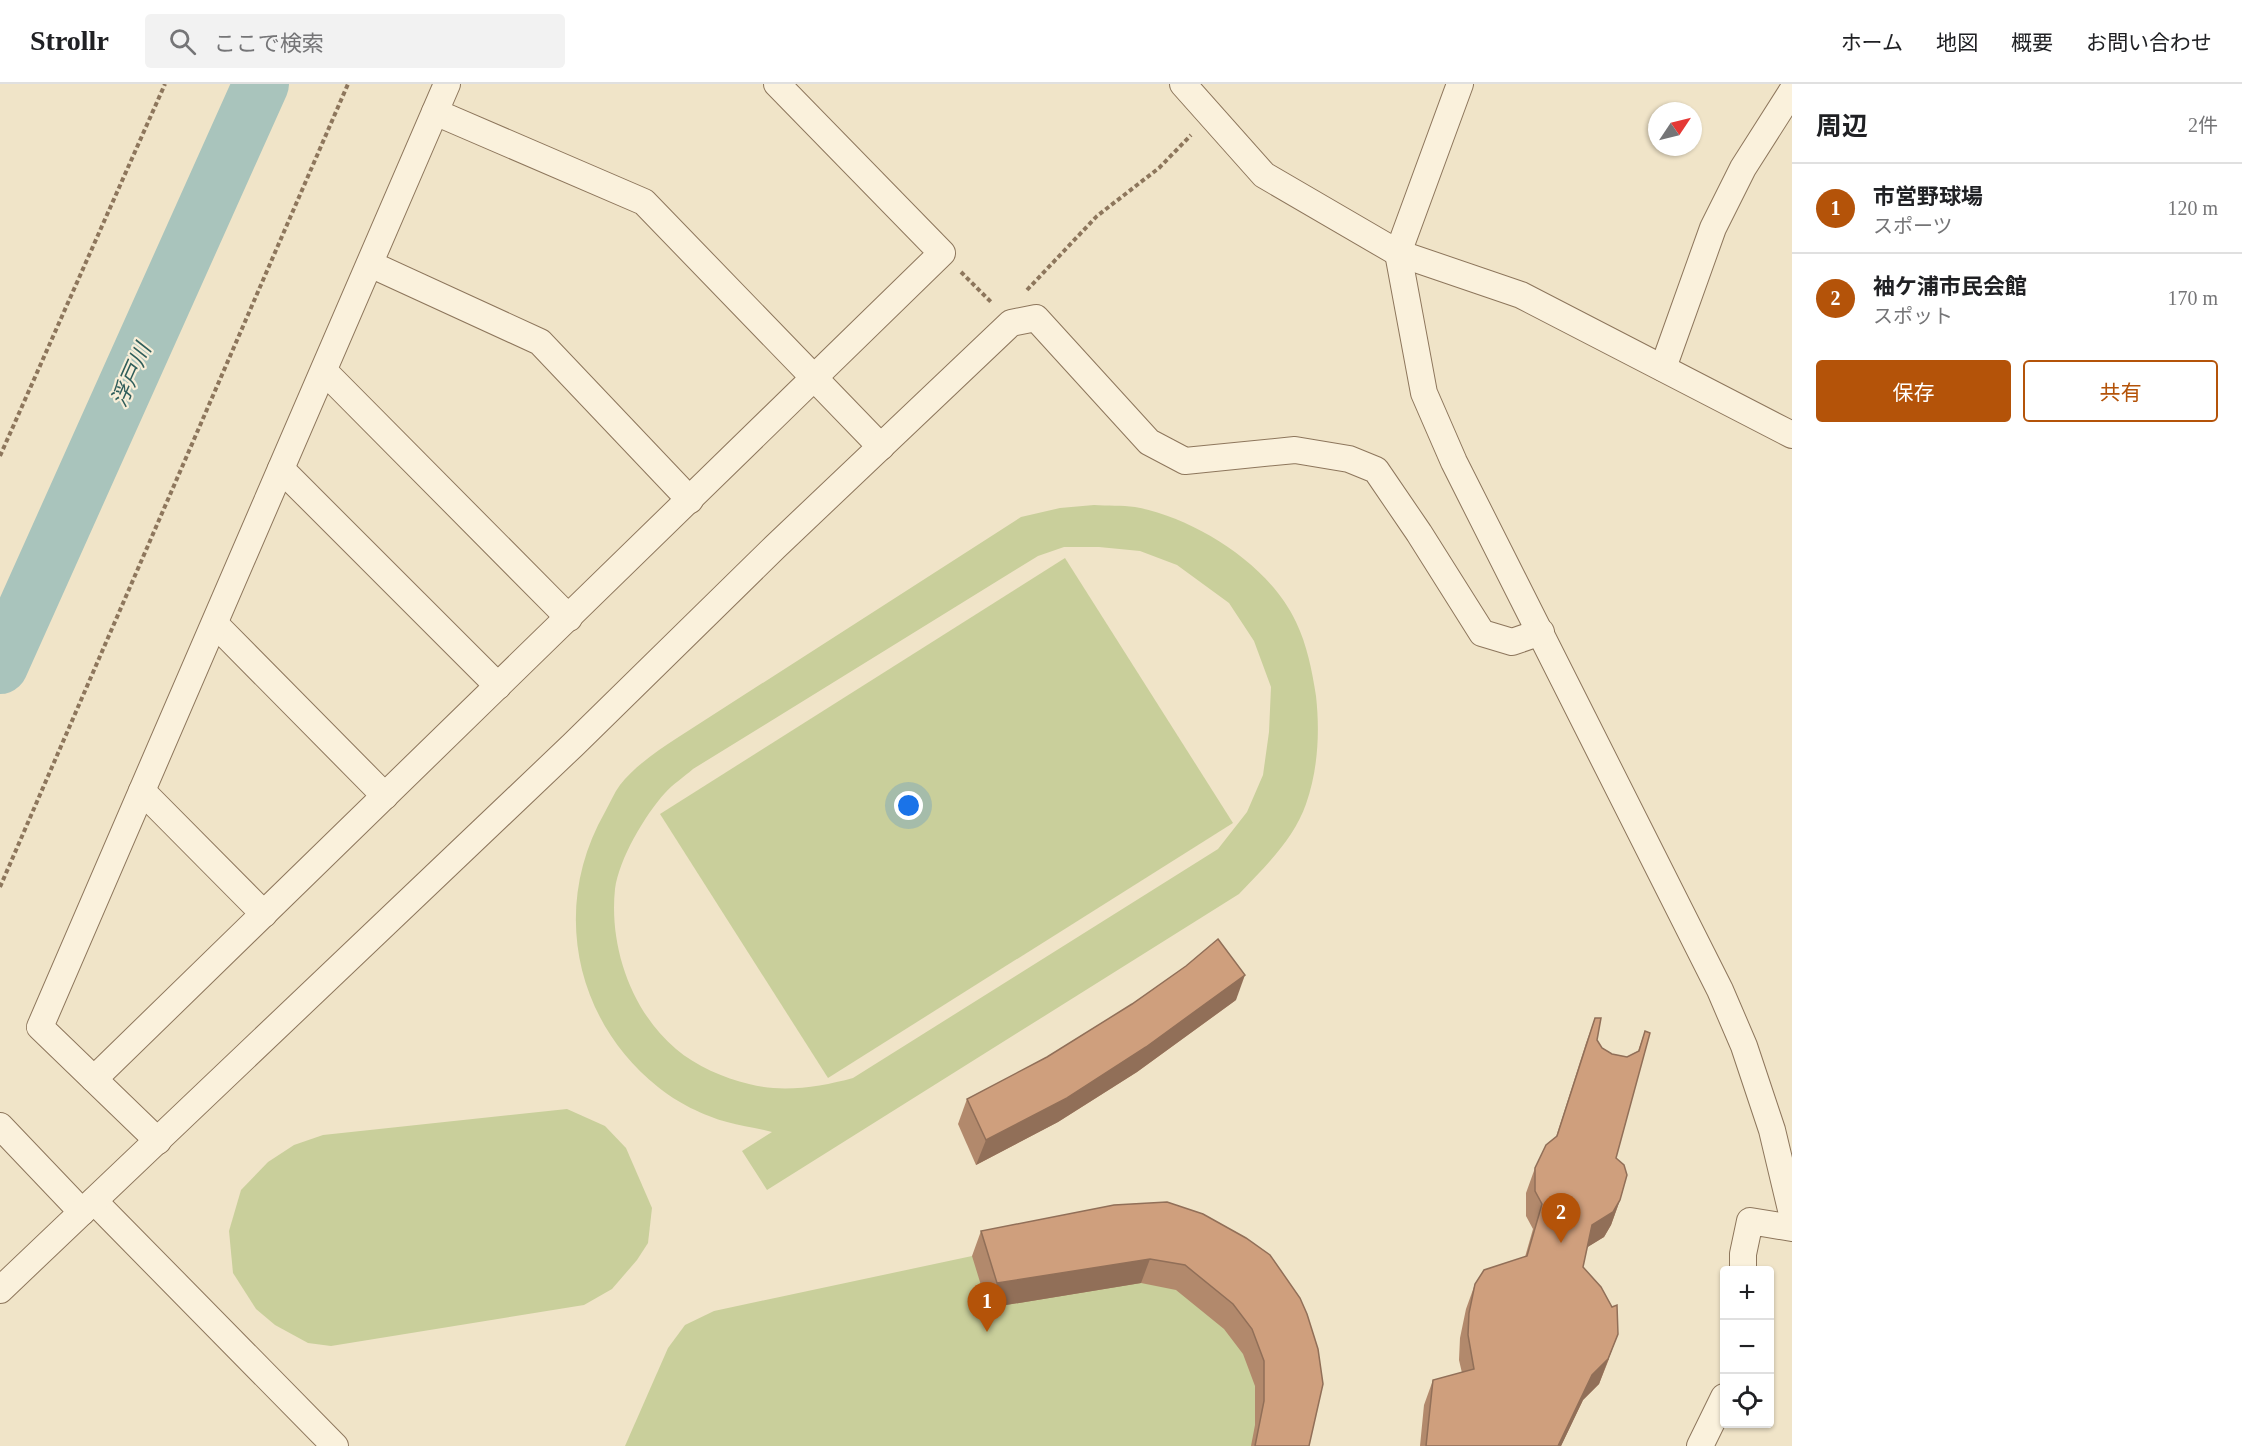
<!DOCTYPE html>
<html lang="ja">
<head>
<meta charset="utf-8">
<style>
  :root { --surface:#fff; --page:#f2f2f2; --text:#202124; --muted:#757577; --line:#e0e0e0; --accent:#b45309 }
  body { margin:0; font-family:"Times New Roman","Noto Sans JP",serif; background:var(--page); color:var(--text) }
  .controls { position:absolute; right:18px; bottom:18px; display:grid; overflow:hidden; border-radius:6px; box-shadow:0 2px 4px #0004 }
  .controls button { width:54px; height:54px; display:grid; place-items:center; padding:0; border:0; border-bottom:2px solid var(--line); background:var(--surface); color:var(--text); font:30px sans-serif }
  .compass { position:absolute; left:1648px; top:18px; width:54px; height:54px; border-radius:50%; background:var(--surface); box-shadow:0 2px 4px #0004; rotate:55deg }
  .you { position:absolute; left:909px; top:722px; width:21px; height:21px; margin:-15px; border:4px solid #fff; border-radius:50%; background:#1a73e8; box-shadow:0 0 0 9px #1a73e833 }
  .badge { display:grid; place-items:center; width:39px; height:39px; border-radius:50%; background:var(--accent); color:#fff; font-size:20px; font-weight:700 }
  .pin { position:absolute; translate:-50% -50px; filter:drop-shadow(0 2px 3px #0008) }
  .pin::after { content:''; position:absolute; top:32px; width:21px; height:18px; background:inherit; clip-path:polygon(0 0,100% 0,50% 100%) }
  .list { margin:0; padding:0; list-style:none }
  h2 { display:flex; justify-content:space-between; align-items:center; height:78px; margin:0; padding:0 24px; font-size:26px }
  h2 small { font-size:20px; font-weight:400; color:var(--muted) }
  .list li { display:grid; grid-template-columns:39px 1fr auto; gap:18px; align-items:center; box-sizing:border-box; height:90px; padding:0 24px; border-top:2px solid var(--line) }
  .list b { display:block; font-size:22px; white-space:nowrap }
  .list p { margin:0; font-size:20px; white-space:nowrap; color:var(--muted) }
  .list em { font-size:20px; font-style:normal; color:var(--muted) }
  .actions { display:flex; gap:12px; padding:18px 24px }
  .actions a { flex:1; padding:14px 0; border:2px solid var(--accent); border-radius:6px; text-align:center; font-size:21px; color:var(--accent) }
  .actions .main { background:var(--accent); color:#fff }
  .icon { flex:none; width:33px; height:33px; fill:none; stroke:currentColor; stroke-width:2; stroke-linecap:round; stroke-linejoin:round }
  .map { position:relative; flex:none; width:1792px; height:1362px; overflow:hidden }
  header { display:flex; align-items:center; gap:36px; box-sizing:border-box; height:84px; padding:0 30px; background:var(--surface); border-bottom:2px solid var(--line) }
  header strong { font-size:28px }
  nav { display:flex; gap:33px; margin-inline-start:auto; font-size:21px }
  .search { width:420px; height:54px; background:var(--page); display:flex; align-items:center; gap:15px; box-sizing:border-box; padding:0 21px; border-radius:6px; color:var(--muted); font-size:22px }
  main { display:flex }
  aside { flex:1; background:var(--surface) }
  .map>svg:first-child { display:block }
  .green { fill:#c9cf9b; fill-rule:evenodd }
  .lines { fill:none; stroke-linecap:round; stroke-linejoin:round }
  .river { stroke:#a9c4bc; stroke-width:56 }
  .street-casing { stroke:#8d765c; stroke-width:28 }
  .path { stroke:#8d765c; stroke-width:4; stroke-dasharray:4.5 3; stroke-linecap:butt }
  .street { stroke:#faf1dc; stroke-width:26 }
  .wall { fill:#b2896c }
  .shaded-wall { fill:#916f58 }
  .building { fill:#cf9f7d; stroke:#916f58; stroke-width:1.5 }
  .labels { text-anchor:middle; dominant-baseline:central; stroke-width:4.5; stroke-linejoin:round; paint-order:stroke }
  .water-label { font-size:22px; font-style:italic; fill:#2f5d5a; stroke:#f7eed8 }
</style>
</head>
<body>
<header>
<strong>Strollr</strong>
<div class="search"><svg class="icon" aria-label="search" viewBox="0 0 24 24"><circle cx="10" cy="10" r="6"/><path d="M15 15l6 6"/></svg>ここで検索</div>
<nav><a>ホーム</a><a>地図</a><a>概要</a><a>お問い合わせ</a></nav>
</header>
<main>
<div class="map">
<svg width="1792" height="1362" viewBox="0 0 1792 1362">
  <rect width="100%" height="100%" fill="#f0e4c8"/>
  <g class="green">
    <path d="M1094,421c13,1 28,0 41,2 60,11 135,58 161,115 11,23 16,48 20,74 4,36 2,74 -10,108 -12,35 -42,64 -67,90l-472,296 -25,-39 30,-19c-15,-4 -31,-6 -45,-10 -23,-6 -51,-20 -69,-35 -84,-67 -107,-181 -53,-275 5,-9 9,-19 15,-27 15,-19 37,-34 57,-47l344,-221 39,-9zM1064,463h35l41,4 37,14 52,38 25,38 17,46 -2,45 -6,43 -16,37 -29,37 -365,229c-33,9 -71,15 -104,6 -25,-6 -53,-18 -73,-35 -45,-38 -67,-103 -61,-160 4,-30 30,-74 50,-96 8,-9 19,-16 28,-24l345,-213z"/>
    <polygon points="1065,474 1233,739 828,994 660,730"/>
    <polygon points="567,1025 605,1042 626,1064 652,1124 648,1159 637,1176 612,1205 584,1221 331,1262 308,1259 275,1241 256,1225 233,1189 229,1147 241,1106 268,1078 294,1061 323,1051"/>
    <polygon points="1158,1143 1306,1362 625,1362 668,1264 685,1241 714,1227 972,1172 1105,1146"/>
  </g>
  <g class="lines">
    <polyline class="river" points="0,582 261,0"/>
    <g class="street-casing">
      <g id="street">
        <polyline points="1183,0 1264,91 1398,169 1521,211 1792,351"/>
        <polyline points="1460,0 1398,169 1424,309 1454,378 1720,906 1744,962 1772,1046 1792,1130"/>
        <polyline points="435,28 644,118 881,363"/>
        <polyline points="370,180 540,258 690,416"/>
        <polyline points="1663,284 1713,144 1743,84 1792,7"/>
        <polyline points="324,287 569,534"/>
        <polyline points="281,385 498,602"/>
        <polyline points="215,540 385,712"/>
        <polyline points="142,707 264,830"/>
        <polyline points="94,995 942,169 777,0"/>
        <polyline points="0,1042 82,1128"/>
        <polyline points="158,1057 40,943 447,0"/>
        <polyline points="94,1117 335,1362"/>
        <polyline points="1743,1186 1743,1170 1750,1137 1792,1144"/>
        <polyline points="0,1206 573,661 775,463 1011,239 1036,234 1149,358 1185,377 1295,366 1349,375 1376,386 1419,449 1482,549 1512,558 1541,548"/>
        <polyline points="1700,1362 1724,1313"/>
      </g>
    </g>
    <g class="path">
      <polyline points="961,188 992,219"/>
      <polyline points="1027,206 1097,132 1159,84 1191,51"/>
      <polyline points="0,372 165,0"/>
      <polyline points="0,803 348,0"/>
    </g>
    <use href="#street" class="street"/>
  </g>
  <g class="wall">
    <polygon points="1236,916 1137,988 1058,1038 976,1081 958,1040 967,1015"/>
    <polygon points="1595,934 1597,956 1602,964 1612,970 1627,973 1638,967 1645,947 1616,1074 1620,1116 1611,1141 1604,1153 1587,1163 1583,1183 1609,1275 1599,1300 1583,1316 1561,1362 1420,1362 1424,1321 1433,1296 1462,1289 1459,1276 1460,1254 1466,1225 1475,1200 1525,1173 1533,1145 1526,1132 1526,1109 1535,1084 1556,1053 1586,959"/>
    <polygon points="1203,1130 1309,1362 1251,1362 1255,1341 1255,1302 1243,1270 1224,1245 1176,1206 1141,1199 988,1224 972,1172 981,1147"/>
  </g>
  <g class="shaded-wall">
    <polygon points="1245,891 1236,916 1137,988 1058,1038 976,1081 986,1056"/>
    <polygon points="1620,1116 1611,1141 1604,1153 1583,1166 1592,1141"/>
    <polygon points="1150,1175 1141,1199 988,1224 997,1199"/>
    <polygon points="1618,1250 1599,1300 1583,1316 1561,1362 1558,1362 1592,1291"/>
  </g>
  <g class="building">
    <polygon points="1218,855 1245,891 1146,963 1067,1014 986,1056 967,1015 1047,973 1132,920 1186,882"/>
    <polygon points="1595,934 1601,934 1597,956 1602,964 1612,970 1627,973 1639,967 1645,947 1650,949 1616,1074 1624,1081 1627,1091 1620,1116 1613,1128 1592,1141 1583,1183 1601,1203 1612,1223 1617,1221 1618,1250 1608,1275 1592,1291 1558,1362 1426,1362 1433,1296 1474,1285 1468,1251 1469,1229 1475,1200 1484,1186 1527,1172 1542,1120 1535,1107 1535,1084 1546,1061 1557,1052"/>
    <polygon points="1167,1118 1203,1130 1246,1154 1270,1171 1300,1214 1307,1230 1318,1265 1323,1300 1309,1362 1255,1362 1264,1317 1264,1277 1252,1245 1233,1220 1185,1181 1150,1175 997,1199 981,1147 1114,1121"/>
  </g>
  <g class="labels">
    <g class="water-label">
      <text transform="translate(131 291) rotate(-66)">浮戸川</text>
    </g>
  </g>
</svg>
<div class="controls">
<button>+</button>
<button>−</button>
<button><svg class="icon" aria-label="locate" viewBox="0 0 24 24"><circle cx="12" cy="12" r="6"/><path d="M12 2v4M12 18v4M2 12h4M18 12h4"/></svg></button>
</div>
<svg class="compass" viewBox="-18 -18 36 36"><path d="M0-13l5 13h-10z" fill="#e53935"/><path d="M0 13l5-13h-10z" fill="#757577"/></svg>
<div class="you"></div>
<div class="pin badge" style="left:987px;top:1248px">1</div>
<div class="pin badge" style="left:1561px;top:1159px">2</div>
</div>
<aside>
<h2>周辺<small>2件</small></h2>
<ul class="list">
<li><span class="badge">1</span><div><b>市営野球場</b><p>スポーツ</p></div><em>120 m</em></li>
<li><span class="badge">2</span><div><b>袖ケ浦市民会館</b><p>スポット</p></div><em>170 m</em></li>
</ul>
<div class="actions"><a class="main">保存</a><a>共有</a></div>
</aside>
</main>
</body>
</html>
